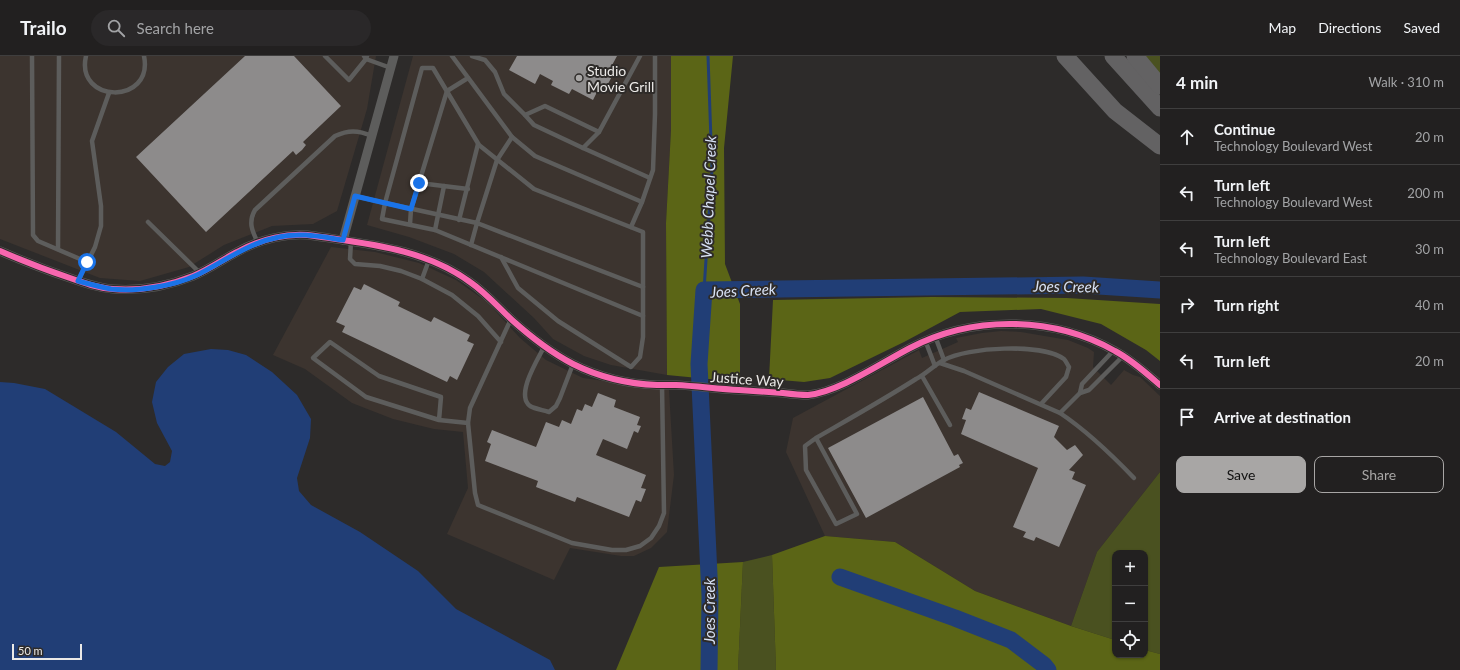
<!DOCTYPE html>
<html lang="en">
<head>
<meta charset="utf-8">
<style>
  :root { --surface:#222020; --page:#2a2829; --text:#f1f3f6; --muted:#a2a3a5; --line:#3f3e3e; --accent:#a8a6a5 }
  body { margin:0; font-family:Lato,sans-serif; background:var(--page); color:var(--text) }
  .controls { position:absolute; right:12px; bottom:12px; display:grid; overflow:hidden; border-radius:8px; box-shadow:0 1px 3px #0004 }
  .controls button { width:36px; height:36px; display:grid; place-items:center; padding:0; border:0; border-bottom:1px solid var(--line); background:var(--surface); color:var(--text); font:20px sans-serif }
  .scale { position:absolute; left:12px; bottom:10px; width:70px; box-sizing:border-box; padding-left:4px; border:2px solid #ebe9e7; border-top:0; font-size:11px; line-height:14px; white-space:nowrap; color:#ebe9e7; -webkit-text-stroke:3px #2e2b29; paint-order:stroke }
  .stop { position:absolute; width:12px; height:12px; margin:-9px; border:3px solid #1a73e8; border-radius:50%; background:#fff }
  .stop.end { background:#1a73e8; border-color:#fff; box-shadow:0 1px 4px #0008 }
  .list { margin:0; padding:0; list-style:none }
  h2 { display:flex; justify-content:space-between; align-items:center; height:52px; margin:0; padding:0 16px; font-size:17px }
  h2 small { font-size:13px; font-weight:400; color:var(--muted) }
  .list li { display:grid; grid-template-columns:26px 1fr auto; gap:12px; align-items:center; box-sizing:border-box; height:56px; padding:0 16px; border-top:1px solid var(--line) }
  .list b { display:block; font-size:15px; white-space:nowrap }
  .list p { margin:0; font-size:13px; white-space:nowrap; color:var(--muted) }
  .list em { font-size:13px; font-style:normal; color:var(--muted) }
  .actions { display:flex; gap:8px; padding:12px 16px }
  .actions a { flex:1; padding:9px 0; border:1px solid var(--accent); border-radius:8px; text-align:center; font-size:14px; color:var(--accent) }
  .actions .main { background:var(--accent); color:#111 }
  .icon { flex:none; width:22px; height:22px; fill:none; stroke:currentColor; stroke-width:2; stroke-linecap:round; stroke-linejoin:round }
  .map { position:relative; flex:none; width:1160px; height:614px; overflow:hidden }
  header { display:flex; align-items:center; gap:24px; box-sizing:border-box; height:56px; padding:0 20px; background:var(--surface); border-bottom:1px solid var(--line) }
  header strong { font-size:19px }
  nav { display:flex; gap:22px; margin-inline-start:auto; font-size:14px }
  .search { width:280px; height:36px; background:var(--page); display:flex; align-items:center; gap:10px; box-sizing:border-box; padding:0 14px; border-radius:22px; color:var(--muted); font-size:15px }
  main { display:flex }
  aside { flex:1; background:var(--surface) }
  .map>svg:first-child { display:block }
  .built { fill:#3c342f }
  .green { fill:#4a5120 }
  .forest { fill:#5b6516 }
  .water { fill:#213e76 }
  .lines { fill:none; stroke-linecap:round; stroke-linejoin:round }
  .stream { stroke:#213e76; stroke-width:3 }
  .river { stroke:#213e76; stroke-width:17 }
  .building { fill:#8d8b8b }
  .lane { stroke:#5d5d5c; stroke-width:4.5 }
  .street { stroke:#5d5d5c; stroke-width:9 }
  .highway { stroke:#636263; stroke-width:17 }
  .cycleway-casing { stroke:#2e2b29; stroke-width:8 }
  .cycleway { stroke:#f766af; stroke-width:6 }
  .route { stroke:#1a73e8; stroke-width:5 }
  .poi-dot { fill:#a8a6a5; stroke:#2e2b29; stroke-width:1.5 }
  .labels { text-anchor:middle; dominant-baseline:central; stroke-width:4; stroke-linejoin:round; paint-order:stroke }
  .poi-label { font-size:14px; fill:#ebe9e7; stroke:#2e2b29; text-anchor:start }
  .street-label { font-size:14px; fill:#ebe9e7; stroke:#2e2b29 }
  .water-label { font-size:15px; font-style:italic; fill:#d7e1f4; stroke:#2e2b29 }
</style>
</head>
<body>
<header>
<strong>Trailo</strong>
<div class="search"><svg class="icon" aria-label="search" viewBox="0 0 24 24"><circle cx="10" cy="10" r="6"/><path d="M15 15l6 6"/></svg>Search here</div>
<nav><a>Map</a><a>Directions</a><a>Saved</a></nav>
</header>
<main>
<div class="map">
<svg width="1160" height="614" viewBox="0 0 1160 614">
  <rect width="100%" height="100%" fill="#2d2b2a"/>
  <g class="built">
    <polygon points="0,0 376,0 367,53 337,155 313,168 272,170 224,189 189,211 140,225 100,222 0,183"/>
    <polygon points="413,0 671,0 671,74 666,167 667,319 611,309 584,300 553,283 534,262 484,216 454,198 409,181 367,169"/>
    <polygon points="331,191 375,196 419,207 456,224 487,246 520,282 546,304 583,322 669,334 674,419 667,476 651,492 634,500 621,500 570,492 554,524 447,478 468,432 463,376 434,373 393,363 352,347 305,313 273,299"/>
    <polygon points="1001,275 1021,276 1068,284 1088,292 1094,296 1093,311 1111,329 1124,314 1133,319 1140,321 1160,340 1160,416 1097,496 1071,570 975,535 895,486 825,480 786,396 793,362 919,294 922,302 958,286 956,282 982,277"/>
  </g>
  <g class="green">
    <polygon points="1143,0 1160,0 1160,21"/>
    <polygon points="1160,416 1160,598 1145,594 1145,497 1115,497 1115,584 1071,570 1097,496"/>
    <polygon points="772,499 776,614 738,614 743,506"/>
  </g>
  <g class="forest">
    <polygon points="671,0 733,0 724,92 725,208 740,248 740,326 667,319 666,167 671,74"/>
    <polygon points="932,241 1067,242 1160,248 1160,305 1146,294 1101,268 1041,253 960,256 904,286 830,322 804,326 769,323 773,244"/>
    <polygon points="825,480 895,486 975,535 1071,570 1115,584 1115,599 1145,599 1145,594 1160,598 1160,614 776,614 772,499"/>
    <polygon points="743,506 738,614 616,614 659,511"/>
  </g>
  <polygon class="water" points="211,293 228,294 246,299 272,316 297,339 311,363 310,382 297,422 299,435 311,449 360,476 418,515 456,553 550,604 555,614 0,614 0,326 14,327 45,333 116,376 155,408 165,410 170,406 172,395 157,367 152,346 156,326 168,311 184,298"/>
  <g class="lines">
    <polyline class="stream" points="704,234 712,113 708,0"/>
    <g class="river">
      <polyline points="840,521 955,562 1011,584 1044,609 1048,614"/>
      <polyline points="709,614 710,540 699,308 704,234 1083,229 1160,234"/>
    </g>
  </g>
  <g class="building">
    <polygon points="245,0 294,0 341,50 303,86 306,89 302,94 296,99 293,95 206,176 136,101"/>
    <polygon points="517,0 617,0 610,13 615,15 604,35 599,32 593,44 572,33 569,38 551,29 553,25 540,18 535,28 509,14"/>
    <polygon points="364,228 400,246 398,250 431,266 434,261 470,279 467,285 474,288 457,324 450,320 447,326 342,276 345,270 336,266 354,231 361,234"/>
    <polygon points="979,336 1059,370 1054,381 1067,394 1075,389 1083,399 1069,414 1075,416 1072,423 1086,429 1059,491 1036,481 1034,485 1023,481 1026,476 1013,471 1038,412 961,378 966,364 962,363 966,352 971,354"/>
    <polygon points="598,337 616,344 614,351 640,361 637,369 641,370 638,377 634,375 627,393 603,383 596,399 646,419 641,432 646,433 641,446 636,444 629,461 577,441 575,446 536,431 538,425 485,405 491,388 487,386 492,374 536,391 546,366 559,371 562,364 571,368 577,353 582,355 585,348 592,351"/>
    <polygon points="923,341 954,400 958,398 963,407 959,409 960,411 866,462 828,392"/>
  </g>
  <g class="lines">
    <g class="lane">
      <polyline points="32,0 33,179 38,185 87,206"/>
      <path d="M86,0c-11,48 68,49 58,0"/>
      <polyline points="325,0 349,24 366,3 367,0"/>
      <polyline points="364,0 366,3 391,12"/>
      <polyline points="452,0 512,81 497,104 477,167 385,147 382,163 435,174 643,260"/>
      <polyline points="472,0 485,4 495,16 504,38 525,59 545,50 599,76 640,0"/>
      <polyline points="525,59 534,69 583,92 599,76"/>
      <polyline points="512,81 535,100 642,146 631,171"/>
      <polyline points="583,92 650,122"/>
      <polyline points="419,127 468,133"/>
      <polyline points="355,140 385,147 422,12 433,12 479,89 534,133 643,176 643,281 640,301 631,311 558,265 518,232 501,201"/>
      <polyline points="642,146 653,114 655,58 655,0"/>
      <polyline points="459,164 478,88"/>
      <polyline points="148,166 200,217"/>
      <polyline points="410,168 411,153 447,35 468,22"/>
      <polyline points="435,174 444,130"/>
      <polyline points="351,185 350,203 355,208 380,210 401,215 422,223 452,239 478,260 501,286"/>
      <path d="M258,187c-6,-12 -10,-21 -3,-33l80,-74c13,-6 23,-6 37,0"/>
      <polyline points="471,189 477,167 643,231"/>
      <polyline points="58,193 59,0"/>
      <polyline points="422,223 429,204"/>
      <polyline points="78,225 95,191 101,170 101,150 92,85 109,37"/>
      <polyline points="511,263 470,352 468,367 475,437 478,449 572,487 612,494 626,494 640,490 651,482 659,470 664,457 662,329"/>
      <polyline points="935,280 944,304"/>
      <polyline points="925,284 935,310"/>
      <path d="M544,291c-6,12 -29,48 -14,59 5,3 13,4 19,6l7,-6 4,-8 13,-34"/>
      <polyline points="940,307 964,315 1060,357 1080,337 1082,328 1114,294"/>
      <polyline points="922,320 950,369"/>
      <polyline points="1080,337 1089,334 1123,300"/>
      <path d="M1060,357c27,18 51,41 74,65"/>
      <polyline points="439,364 441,341 379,320 330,286 313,302 366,341 439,364 468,367"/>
      <path d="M816,382l-11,8 1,24 30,54 21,-10 -41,-76c33,-19 67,-38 100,-59 10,-5 18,-14 28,-19 24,-13 97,-17 120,-1 2,2 3,5 5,8l-3,10 -25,27"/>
    </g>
    <g class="street">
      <polyline points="343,184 394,0"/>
      <path d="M0,195c23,10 46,19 70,27 14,5 28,10 43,11 26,2 55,-3 80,-13 15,-6 29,-16 44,-24 23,-13 52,-20 78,-16 54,8 110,13 155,46 16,11 28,25 42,38 19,17 38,32 61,44 26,13 55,20 84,21 7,0 13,0 19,0 21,1 42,4 63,5 14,1 29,2 44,3 8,1 17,2 25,2 31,-3 73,-32 102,-47 63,-33 143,-32 205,3 17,9 31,22 45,34"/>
    </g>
    <g class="highway">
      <polyline points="1065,0 1115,55 1160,90"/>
      <polyline points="1113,0 1160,52"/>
      <polyline points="1135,0 1160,30"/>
    </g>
    <g class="cycleway-casing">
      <path id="cycleway" d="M0,195c23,10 46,19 70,27 14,5 28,10 43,11 26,2 55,-3 80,-13 15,-6 29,-16 44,-24 23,-13 52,-20 78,-16 54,8 110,13 155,46 16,11 28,25 42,38 19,17 38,32 61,44 26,13 55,20 84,21 7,0 13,0 19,0 21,1 42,4 63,5 14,1 29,2 44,3 8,1 17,2 25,2 31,-3 73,-32 102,-47 63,-33 143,-32 205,3 17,9 31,22 45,34"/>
    </g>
    <use href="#cycleway" class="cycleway"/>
  </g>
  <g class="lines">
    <path class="route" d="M87,206l-9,19c11,3 22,6 33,8 25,3 63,-3 86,-14 28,-14 51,-32 82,-38 21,-5 43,0 64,3l12,-44 56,13 8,-26"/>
  </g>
  <circle class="poi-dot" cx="579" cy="22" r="4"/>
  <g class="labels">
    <g class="poi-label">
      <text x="587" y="14">Studio<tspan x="587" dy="16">Movie Grill</tspan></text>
    </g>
    <g class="street-label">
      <text transform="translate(747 323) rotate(4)">Justice Way</text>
    </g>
    <g class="water-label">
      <text transform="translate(708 141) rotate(-88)">Webb Chapel Creek</text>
      <text transform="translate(1066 230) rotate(1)">Joes Creek</text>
      <text transform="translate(743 234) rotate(-3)">Joes Creek</text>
      <text transform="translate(709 555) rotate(-90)">Joes Creek</text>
    </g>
  </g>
</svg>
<div class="controls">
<button>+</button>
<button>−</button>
<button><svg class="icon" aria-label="locate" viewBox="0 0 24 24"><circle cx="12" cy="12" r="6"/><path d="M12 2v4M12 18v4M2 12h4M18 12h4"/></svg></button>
</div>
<div class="scale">50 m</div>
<div class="stop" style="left:87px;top:206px"></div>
<div class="stop end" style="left:419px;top:127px"></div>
</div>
<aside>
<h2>4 min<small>Walk · 310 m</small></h2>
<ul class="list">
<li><svg class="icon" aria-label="ahead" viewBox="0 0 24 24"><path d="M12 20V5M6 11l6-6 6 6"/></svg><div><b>Continue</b><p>Technology Boulevard West</p></div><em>20 m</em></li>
<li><svg class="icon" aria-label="left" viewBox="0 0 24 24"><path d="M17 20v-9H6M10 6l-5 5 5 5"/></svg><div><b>Turn left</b><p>Technology Boulevard West</p></div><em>200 m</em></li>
<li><svg class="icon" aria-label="left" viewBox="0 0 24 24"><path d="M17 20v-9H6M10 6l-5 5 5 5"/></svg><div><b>Turn left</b><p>Technology Boulevard East</p></div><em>30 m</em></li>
<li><svg class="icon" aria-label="right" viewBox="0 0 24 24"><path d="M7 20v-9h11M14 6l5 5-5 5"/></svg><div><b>Turn right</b></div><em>40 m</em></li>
<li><svg class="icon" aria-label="left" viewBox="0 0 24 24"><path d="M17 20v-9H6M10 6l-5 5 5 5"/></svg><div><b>Turn left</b></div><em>20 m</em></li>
<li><svg class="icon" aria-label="arrive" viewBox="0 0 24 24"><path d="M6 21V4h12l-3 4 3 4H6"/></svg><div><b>Arrive at destination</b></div></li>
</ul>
<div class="actions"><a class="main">Save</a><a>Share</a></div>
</aside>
</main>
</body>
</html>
